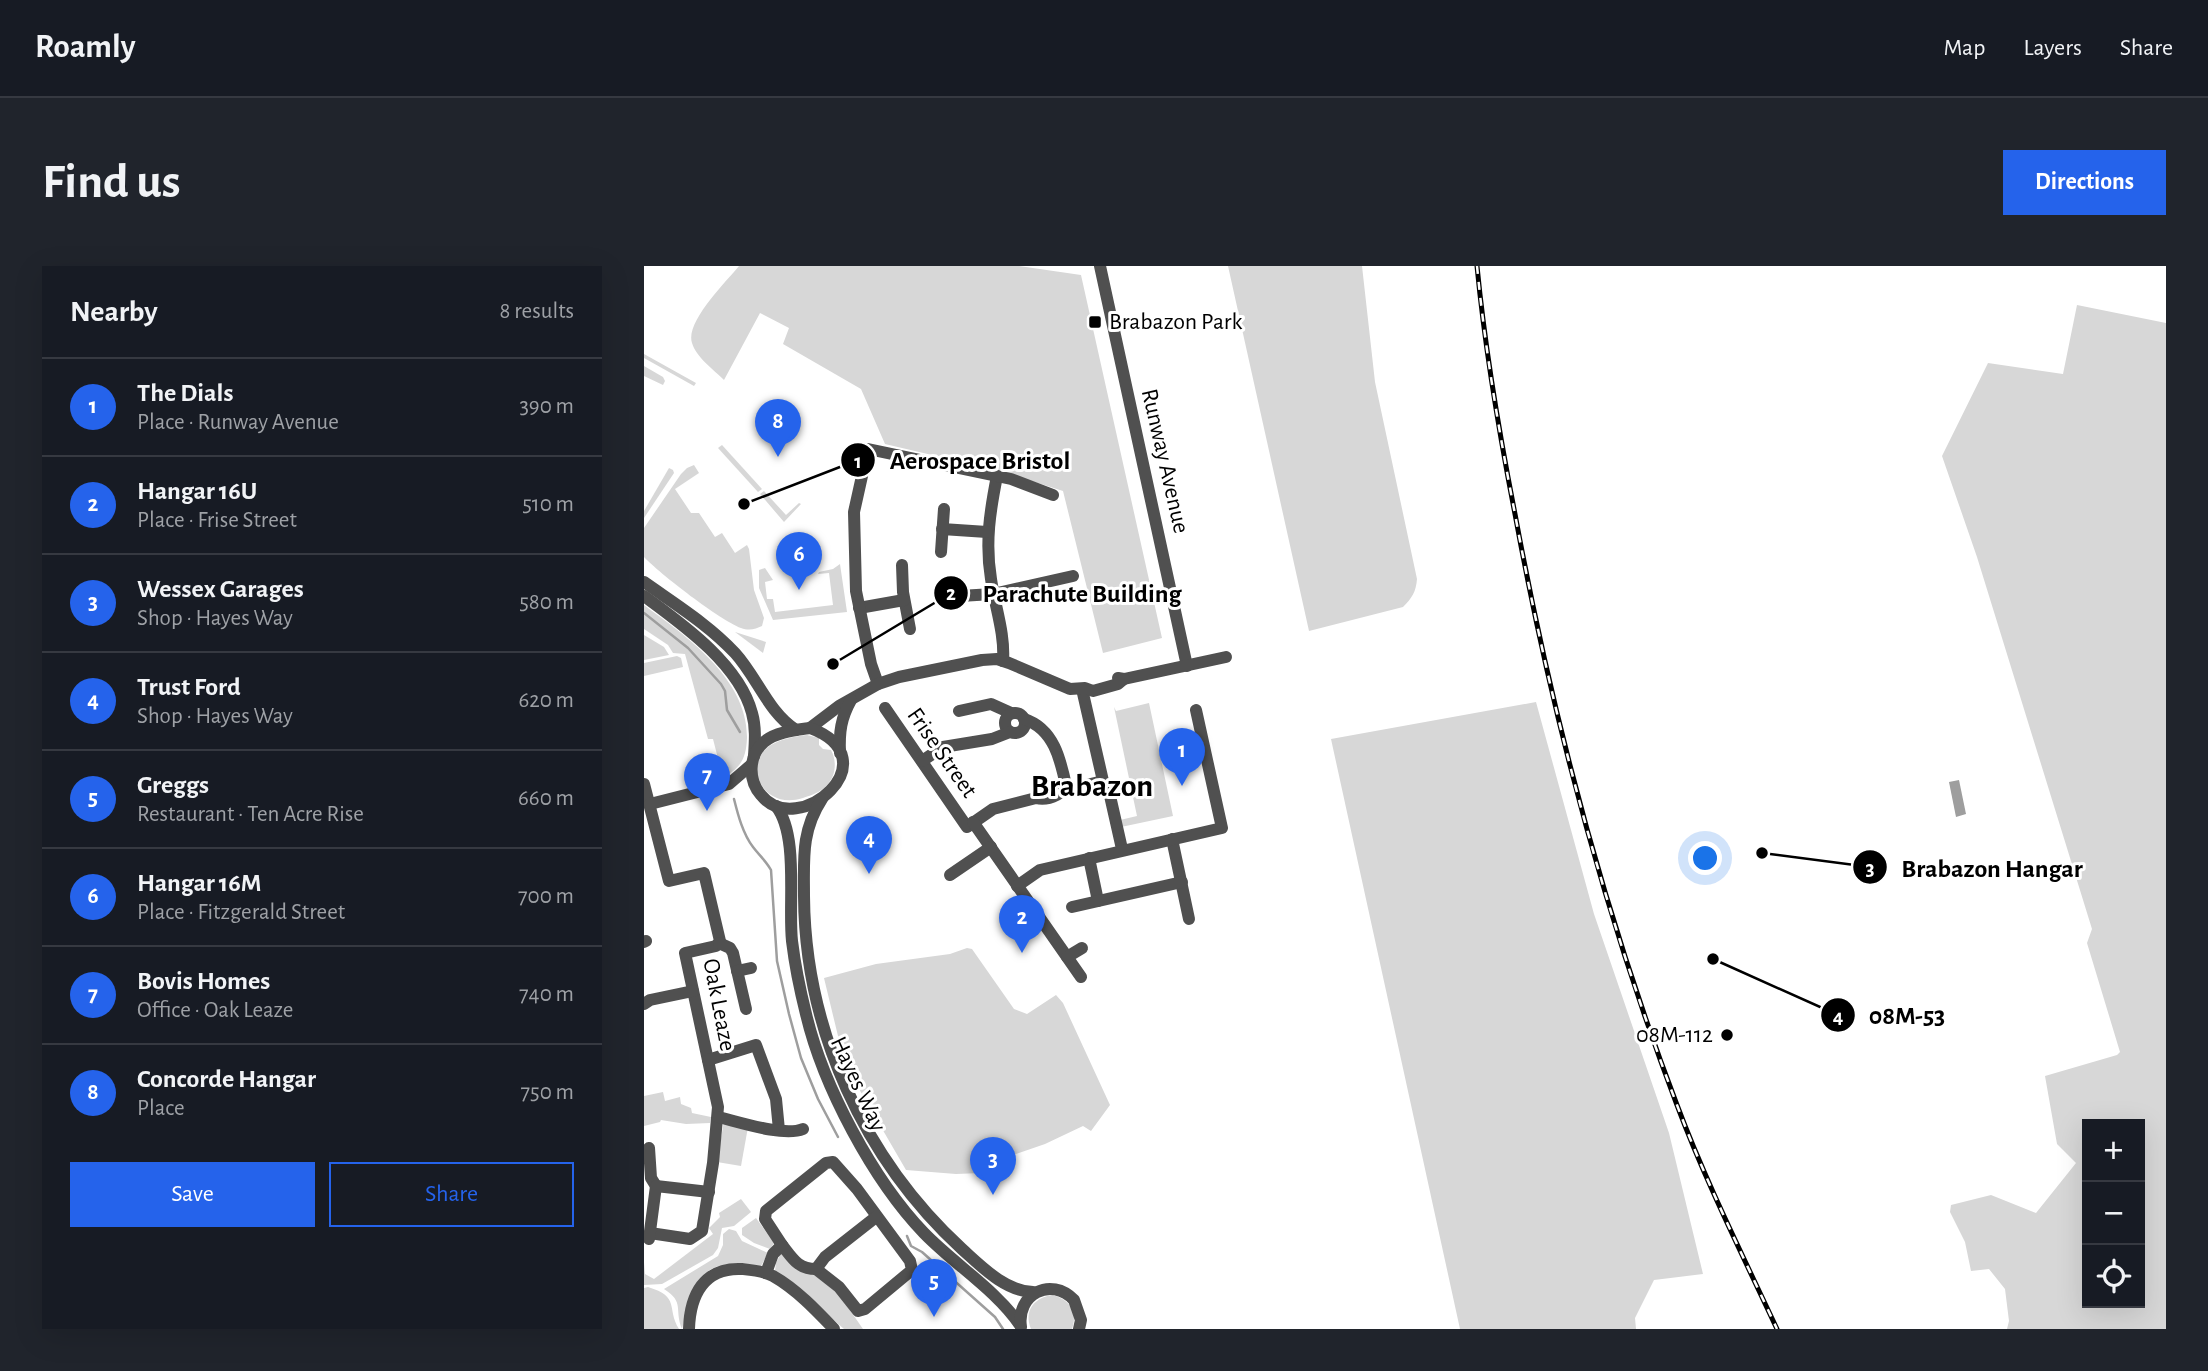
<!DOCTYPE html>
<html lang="en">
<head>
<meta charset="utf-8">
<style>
  :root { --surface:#171b24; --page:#20242c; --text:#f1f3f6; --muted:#9ea1a6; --line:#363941; --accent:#2563eb }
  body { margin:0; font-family:"Alegreya Sans",sans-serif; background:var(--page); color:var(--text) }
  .controls { position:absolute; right:21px; bottom:21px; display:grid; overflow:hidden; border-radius:0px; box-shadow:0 7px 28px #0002 }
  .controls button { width:63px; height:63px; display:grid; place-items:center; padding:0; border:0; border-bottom:2px solid var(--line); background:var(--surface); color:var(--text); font:35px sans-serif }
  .you { position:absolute; left:1062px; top:593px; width:24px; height:24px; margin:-18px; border:5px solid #fff; border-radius:50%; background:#1a73e8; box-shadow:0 0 0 10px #1a73e833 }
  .badge { display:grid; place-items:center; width:46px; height:46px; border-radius:50%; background:var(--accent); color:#fff; font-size:23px; font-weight:700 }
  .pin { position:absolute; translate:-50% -58px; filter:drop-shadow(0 2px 4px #0008) }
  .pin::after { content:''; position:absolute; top:37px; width:24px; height:21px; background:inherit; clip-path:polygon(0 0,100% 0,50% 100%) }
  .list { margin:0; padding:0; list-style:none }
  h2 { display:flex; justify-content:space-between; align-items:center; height:91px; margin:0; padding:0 28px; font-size:30px }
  h2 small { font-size:23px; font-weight:400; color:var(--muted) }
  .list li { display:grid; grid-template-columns:46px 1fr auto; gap:21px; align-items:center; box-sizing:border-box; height:98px; padding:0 28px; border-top:2px solid var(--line) }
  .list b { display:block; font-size:26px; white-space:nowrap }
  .list p { margin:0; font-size:23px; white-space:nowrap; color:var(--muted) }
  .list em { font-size:23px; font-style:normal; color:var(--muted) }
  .actions { display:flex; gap:14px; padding:21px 28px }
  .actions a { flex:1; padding:16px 0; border:2px solid var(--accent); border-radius:0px; text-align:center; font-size:24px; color:var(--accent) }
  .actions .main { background:var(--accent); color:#fff }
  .icon { flex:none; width:38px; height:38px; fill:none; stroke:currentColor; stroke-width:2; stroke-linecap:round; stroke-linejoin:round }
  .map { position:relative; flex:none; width:1522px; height:1063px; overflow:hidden; border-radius:0px }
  header { display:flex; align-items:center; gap:42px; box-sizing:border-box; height:98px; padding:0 35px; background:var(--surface); border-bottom:2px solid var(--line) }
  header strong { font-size:33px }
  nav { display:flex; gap:38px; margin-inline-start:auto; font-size:24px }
  .intro { display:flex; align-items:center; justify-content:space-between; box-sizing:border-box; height:168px; padding:0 42px }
  h1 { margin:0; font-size:49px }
  .button { padding:18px 32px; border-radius:0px; background:var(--accent); color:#fff; font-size:24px; font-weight:700 }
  main { display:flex; gap:42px; padding:0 42px }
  aside { flex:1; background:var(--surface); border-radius:0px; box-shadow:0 7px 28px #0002 }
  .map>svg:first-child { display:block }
  .green { fill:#d7d7d7; fill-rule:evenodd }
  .water { fill:#9e9e9e }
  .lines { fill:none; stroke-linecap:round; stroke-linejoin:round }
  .stream { stroke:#9e9e9e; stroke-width:2.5 }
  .minor { stroke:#505050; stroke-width:12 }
  .rail-casing { stroke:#000; stroke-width:5 }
  .rail { stroke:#fff; stroke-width:2.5; stroke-dasharray:8; stroke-linecap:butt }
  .poi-dot { fill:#000; stroke:#fff; stroke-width:2.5 }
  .labels { text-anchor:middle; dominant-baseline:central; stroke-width:6; stroke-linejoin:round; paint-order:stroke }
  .poi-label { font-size:24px; fill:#000; stroke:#fff; text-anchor:start }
  .street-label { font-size:24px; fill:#000; stroke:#fff }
  .district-label { font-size:32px; font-weight:bold; fill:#000; stroke:#fff }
  .leader { fill:none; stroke:#000; stroke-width:2.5 }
  .callout-dot { fill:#000; stroke:#fff; stroke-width:2.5 }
  .mark-label { font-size:21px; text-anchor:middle; font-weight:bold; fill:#fff }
  .callout-label { font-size:26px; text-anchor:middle; font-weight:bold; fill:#000; stroke:#fff; stroke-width:6; stroke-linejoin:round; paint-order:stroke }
</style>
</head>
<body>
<header>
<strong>Roamly</strong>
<nav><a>Map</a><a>Layers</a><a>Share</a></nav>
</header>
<div class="intro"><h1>Find us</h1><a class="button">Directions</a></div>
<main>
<aside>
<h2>Nearby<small>8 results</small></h2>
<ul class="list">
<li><span class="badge">1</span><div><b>The Dials</b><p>Place · Runway Avenue</p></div><em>390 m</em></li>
<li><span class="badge">2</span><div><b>Hangar 16U</b><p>Place · Frise Street</p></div><em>510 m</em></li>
<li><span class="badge">3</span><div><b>Wessex Garages</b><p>Shop · Hayes Way</p></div><em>580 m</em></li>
<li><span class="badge">4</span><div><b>Trust Ford</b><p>Shop · Hayes Way</p></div><em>620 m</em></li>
<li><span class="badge">5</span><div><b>Greggs</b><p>Restaurant · Ten Acre Rise</p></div><em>660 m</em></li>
<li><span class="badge">6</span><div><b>Hangar 16M</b><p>Place · Fitzgerald Street</p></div><em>700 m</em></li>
<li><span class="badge">7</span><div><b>Bovis Homes</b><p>Office · Oak Leaze</p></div><em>740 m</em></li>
<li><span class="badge">8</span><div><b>Concorde Hangar</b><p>Place</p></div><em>750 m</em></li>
</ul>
<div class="actions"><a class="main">Save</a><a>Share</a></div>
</aside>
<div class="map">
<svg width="1522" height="1063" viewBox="0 0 1522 1063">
  <rect width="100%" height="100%" fill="#fff"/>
  <g class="green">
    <path d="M95,0h280l62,9 81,363 -59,15 -40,-162 -63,-20 -115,-27 -24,-55 -78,-45 6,-16 -29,-15 -36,67c-10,-10 -28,-23 -32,-37 -7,-21 34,-61 47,-77z"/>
    <path d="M584,0h134l13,116 42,197c-1,13 -5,19 -14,28l-94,24z"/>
    <path d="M1433,39l89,18v1006h-159l2,-8 -4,-32 -16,-20 -18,2 -6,-29 -15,-30 1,-7 40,-10 45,18 40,-50 -19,-19 -12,-68 72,-21 3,-3 -33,-109 5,-14 -115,-372 -35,-101 46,-93 75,11zM1496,858v179h-53v-179z"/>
    <polygon points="0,88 52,117 50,120 0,92"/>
    <polygon points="0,100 19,111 21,115 19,119 0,110"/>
    <polygon points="78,179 118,223 114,226 74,182"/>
    <path d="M50,199l5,8 -24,16 16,24h8l16,24 7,-4 13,20 12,-8 2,4 5,41 10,28 -2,8c-6,3 -13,5 -21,2 -21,-8 -81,-54 -97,-71v-29l37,-54 6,-6z"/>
    <polygon points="25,202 29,204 30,207 0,252 0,245"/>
    <polygon points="120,225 142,249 155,237 157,238 140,256 116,228"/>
    <polygon points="196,298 203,346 129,354 115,322 115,304 121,302 129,314 121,316 123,333 129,333 131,346 189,339 185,307 174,308 175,306 189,303"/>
    <path d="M0,339c42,31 104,74 103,133 -1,21 -6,29 -24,40l-10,-39h-5l-23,-85 -12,-1 -5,-8 -24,-16z"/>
    <polygon points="91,366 122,376 119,387"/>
    <polygon points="0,369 20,381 25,389 0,394"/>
    <polygon points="33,390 37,392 39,401 0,410 0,397"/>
    <polygon points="892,436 950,648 1025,867 1059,1008 1010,1014 991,1052 992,1063 816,1063 687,473"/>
    <polygon points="505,437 529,550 477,561 476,554 493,550 470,441 472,445"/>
    <path d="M163,469l12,3v7l4,4 8,1c6,11 5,26 -4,35 -6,7 -15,10 -24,13 -43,13 -60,-36 -32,-53 10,-6 25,-9 36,-10z"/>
    <polygon points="323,682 328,683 370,743 383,748 412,729 419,737 466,839 447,865 439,860 401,878 366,890 337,907 312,908 262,904 215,823 194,770 180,712 232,698 306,688"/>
    <polygon points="19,826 21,835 36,831 37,838 47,842 48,847 67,851 66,857 42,858 17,854 16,856 0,860 0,830"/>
    <polygon points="80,855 104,861 97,900 73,896"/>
    <polygon points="97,933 107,946 90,960 78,962 74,982 69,989 18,1018 0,1019 0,996 1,1008 10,1013 69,968 65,962 76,951 75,947"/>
    <polygon points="112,952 130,977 126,983 110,977 98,969 98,962"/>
    <path d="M85,963l7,2 6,10 26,12 -7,13c-42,-5 -61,-3 -75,42 -2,7 -2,15 -4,21 -8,-19 3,-27 -18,-40l54,-33 5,-11v-11z"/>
    <polygon points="137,987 151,1003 170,1009 194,1027 219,1063 200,1063 175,1041 162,1027 149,1020 131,1005 132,997"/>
    <path d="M4,1021c33,10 18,21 31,42h-35v-41z"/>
    <path d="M409,1029c17,5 25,17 19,34h-41c-8,-19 4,-32 22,-34z"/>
  </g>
  <polygon class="water" points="1315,514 1322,548 1312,551 1305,516"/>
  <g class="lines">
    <g class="stream">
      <polyline points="0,347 44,382 77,418 81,425 83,444 96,466"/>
      <path d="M90,533c4,16 9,35 19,48 6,8 13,14 18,23l6,91 12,53 12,44 17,41 20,38"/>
      <polyline points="263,970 267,980 278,986 351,1051 359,1063"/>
    </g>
    <g class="minor">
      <polyline points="456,0 543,400"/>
      <path d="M353,210c-7,35 -12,67 -6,103 4,28 14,54 12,82"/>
      <polyline points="298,263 343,266"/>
      <polyline points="297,286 300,243"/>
      <polyline points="258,299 259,326 266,363"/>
      <path d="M0,316c31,22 65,43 91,71 22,24 33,59 61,77"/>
      <path d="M0,330c38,28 95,68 108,117 4,14 3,28 2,43"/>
      <polyline points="316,330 349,328 429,310"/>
      <polyline points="215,342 260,334"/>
      <polyline points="474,412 480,413 582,391"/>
      <polyline points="234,418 227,398 212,325 210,246 224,183 367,213 409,229"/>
      <polyline points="438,423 459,515 464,521 478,583"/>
      <path d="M241,442l82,119 26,-18 43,-11c8,2 19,0 26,-7l41,-10"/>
      <polyline points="315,445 347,438 367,447"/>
      <circle cx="371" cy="457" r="10"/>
      <path d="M380,453c31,10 37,43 43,71"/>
      <polyline points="166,462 195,440 234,418 255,411 338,394 353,393 365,397 426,423 441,422 449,425 474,418 480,413"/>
      <path d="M166,462c83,31 -12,113 -49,67 -13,-15 -13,-39 3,-53 11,-10 32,-12 46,-14z"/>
      <path d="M196,487c-1,-21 1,-35 11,-53"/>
      <polyline points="278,495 299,481 348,473 366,466"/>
      <polyline points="0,518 25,615 60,607 76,675 72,680 41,687 74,841 69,897 58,965 46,973 6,967"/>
      <path d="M178,533c-21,32 -18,60 -18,97 1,134 60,263 158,353 20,18 43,42 71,43"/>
      <polyline points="6,538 85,518 107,499"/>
      <path d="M132,540c23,29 12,98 16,135 3,25 8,49 14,73 17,72 67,166 118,219 31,32 71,56 96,92"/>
      <polyline points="329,556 437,711"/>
      <polyline points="528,573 545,653"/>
      <polyline points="445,592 454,635"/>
      <polyline points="306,609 347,581"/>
      <polyline points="373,620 396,604 578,562 552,444"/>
      <polyline points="428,641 538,616"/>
      <polyline points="0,676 2,675"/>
      <polyline points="75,677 86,682 89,687 102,743"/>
      <polyline points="423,691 438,682"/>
      <polyline points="93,705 107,702"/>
      <polyline points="0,738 6,734 49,725"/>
      <polyline points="64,794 112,779 132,833 135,864"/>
      <path d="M74,851c21,5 66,20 85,12"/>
      <polyline points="5,882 7,912 12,920"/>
      <polyline points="5,973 12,920 65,926"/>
      <polyline points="138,979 121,953 122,945 182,897 189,896 213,923 266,995 268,1004 221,1043 214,1045 195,1021 172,1003"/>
      <polyline points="172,1003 181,991 232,951"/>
      <path d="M122,1007l7,-19 9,-9c11,14 16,24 34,24"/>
      <path d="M377,1061c-5,-33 30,-51 53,-27l7,20 -2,9"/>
      <path d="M45,1063c1,-34 15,-62 53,-60 10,1 22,2 31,7 23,13 43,34 61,53"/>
    </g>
    <g class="rail-casing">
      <path id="rail" d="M833,0c8,83 22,166 38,248 37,201 89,399 162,591 28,75 66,151 100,224"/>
    </g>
    <use href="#rail" class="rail"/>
  </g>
  <g class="poi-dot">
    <rect x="444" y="49" width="14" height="14" rx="3.5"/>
    <circle cx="1083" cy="769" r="7"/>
  </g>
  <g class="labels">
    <g class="poi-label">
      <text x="465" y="56">Brabazon Park</text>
      <text x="1069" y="769" text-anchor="end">08M-112</text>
    </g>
    <g class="street-label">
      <text transform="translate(521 195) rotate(77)">Runway Avenue</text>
      <text transform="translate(298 487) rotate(55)">Frise Street</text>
      <text transform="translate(75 739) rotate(79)">Oak Leaze</text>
      <text transform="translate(214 818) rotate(65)">Hayes Way</text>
    </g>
    <g class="district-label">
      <text x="448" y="520">Brabazon</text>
    </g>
  </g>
  <path class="leader" d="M100 238L214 194M189 398L307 327M1118 587L1226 601M1069 693L1194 749"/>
  <g class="callout-dot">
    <circle cx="100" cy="238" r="7"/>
    <circle cx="189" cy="398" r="7"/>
    <circle cx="1118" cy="587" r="7"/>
    <circle cx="1069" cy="693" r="7"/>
    <circle cx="214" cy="194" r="18"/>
    <circle cx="307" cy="327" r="18"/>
    <circle cx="1226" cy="601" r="18"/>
    <circle cx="1194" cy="749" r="18"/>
  </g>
  <g class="mark-label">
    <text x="214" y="202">1</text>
    <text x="307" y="334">2</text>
    <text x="1226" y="609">3</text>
    <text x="1194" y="757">4</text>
  </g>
  <g class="callout-label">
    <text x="336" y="203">Aerospace Bristol</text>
    <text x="438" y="336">Parachute Building</text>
    <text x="1348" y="611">Brabazon Hangar</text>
    <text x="1263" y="758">08M-53</text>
  </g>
</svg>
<div class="controls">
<button>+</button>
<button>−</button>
<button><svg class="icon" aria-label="locate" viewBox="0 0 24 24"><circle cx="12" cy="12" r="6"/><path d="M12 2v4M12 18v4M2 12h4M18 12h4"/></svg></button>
</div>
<div class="you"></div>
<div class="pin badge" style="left:538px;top:520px">1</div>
<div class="pin badge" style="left:378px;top:687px">2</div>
<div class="pin badge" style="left:349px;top:929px">3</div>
<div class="pin badge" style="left:225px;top:608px">4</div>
<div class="pin badge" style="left:290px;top:1051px">5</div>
<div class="pin badge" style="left:155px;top:324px">6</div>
<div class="pin badge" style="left:63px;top:545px">7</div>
<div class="pin badge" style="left:134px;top:191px">8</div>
</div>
</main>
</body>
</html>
